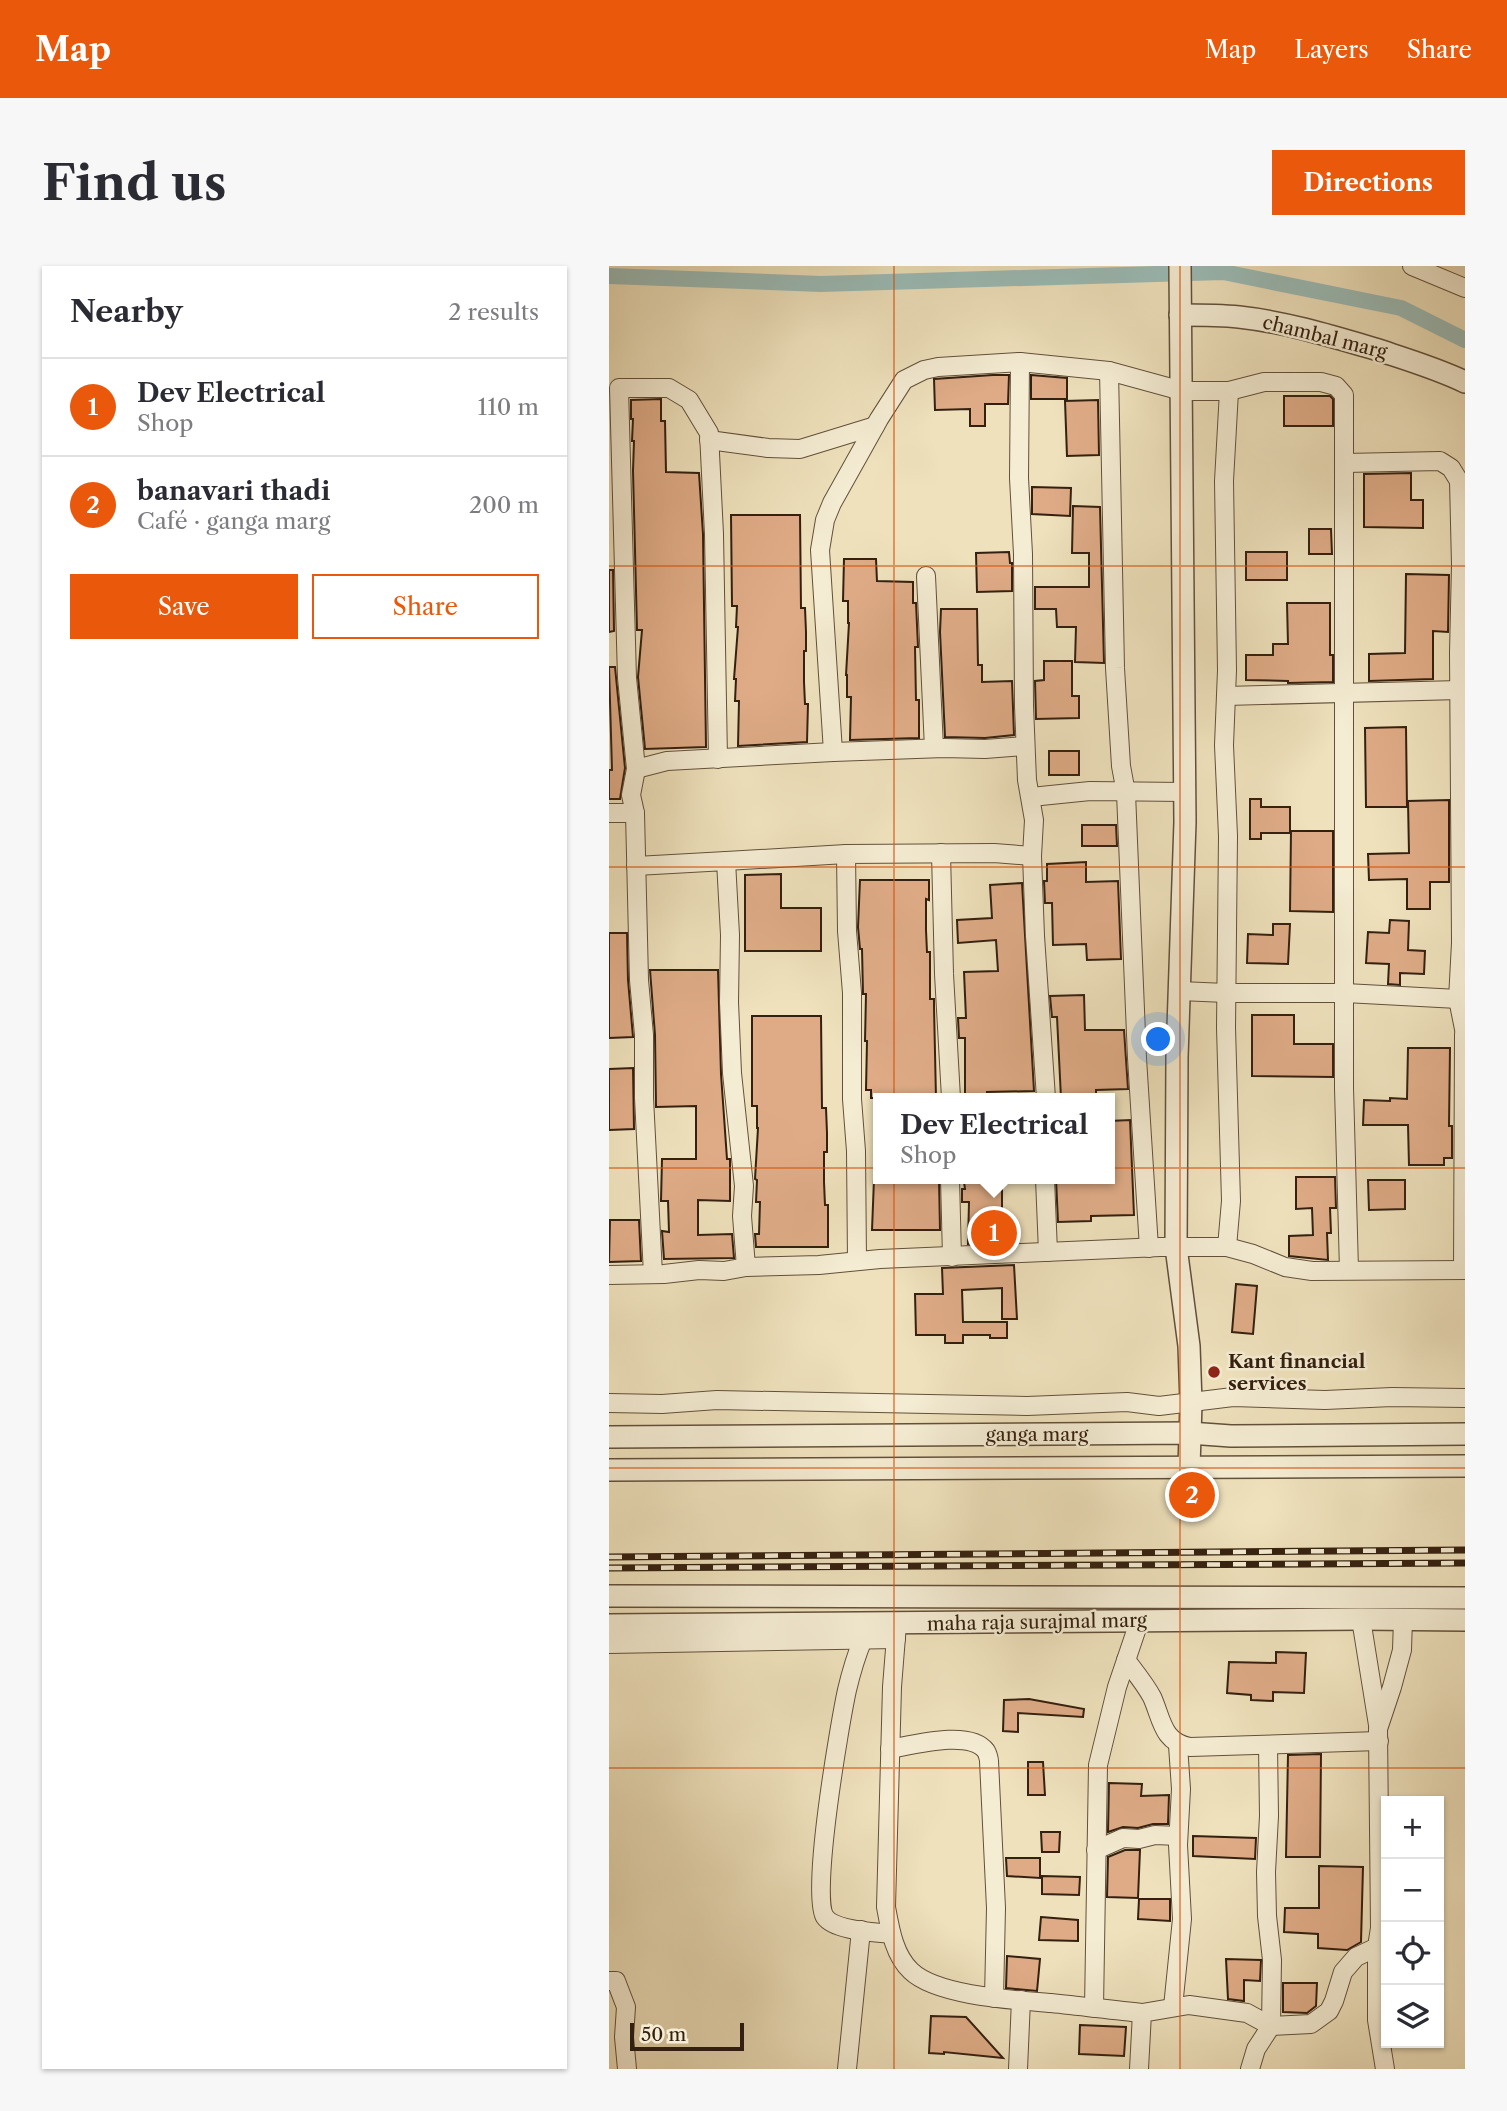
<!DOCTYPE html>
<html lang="en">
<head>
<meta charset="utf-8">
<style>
  :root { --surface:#fff; --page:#f7f7f7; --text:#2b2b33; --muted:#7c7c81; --line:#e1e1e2; --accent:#ea580c }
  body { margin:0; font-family:"Libre Caslon Text",serif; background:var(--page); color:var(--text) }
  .controls { position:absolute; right:21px; bottom:21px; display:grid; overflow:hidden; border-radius:0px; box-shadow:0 2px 5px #0004 }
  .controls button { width:63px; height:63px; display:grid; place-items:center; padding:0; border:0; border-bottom:2px solid var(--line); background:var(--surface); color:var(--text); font:35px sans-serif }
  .scale { position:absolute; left:21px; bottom:18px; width:114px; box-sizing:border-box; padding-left:7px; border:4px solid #342010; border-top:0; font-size:19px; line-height:24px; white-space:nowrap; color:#342010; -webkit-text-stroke:5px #f4ecd3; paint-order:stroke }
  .you { position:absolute; left:550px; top:774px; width:24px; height:24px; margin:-18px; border:5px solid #fff; border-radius:50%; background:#1a73e8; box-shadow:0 0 0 10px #1a73e833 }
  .badge { display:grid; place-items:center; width:46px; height:46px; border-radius:50%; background:var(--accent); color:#fff; font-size:23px; font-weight:700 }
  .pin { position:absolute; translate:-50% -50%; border:4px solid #fff; box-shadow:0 2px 7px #0006 }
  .popup { position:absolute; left:264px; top:827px; width:242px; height:91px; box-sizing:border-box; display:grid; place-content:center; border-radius:0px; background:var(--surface); filter:drop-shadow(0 2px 5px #0005); font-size:23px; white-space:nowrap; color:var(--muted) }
  .popup b { font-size:26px; color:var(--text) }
  .popup::after { content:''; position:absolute; left:50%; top:100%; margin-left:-14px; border:14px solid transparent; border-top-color:var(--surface) }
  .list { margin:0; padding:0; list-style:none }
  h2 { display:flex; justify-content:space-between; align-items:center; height:91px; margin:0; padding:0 28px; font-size:30px }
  h2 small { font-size:23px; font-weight:400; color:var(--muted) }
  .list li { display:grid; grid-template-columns:46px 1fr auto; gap:21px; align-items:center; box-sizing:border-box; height:98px; padding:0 28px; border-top:2px solid var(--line) }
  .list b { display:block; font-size:26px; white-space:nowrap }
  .list p { margin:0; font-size:23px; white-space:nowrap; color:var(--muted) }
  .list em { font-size:23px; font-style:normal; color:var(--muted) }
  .actions { display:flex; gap:14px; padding:21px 28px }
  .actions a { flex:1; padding:16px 0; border:2px solid var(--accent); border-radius:0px; text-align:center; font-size:24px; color:var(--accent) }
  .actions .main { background:var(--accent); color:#fff }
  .icon { flex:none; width:38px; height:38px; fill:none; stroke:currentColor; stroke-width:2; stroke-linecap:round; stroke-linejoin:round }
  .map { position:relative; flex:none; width:856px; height:1803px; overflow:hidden; border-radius:0px }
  header { display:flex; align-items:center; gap:42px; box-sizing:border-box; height:98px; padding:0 35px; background:var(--accent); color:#fff }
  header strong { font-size:33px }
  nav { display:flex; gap:38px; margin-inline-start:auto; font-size:24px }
  .intro { display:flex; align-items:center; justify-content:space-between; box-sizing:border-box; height:168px; padding:0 42px }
  h1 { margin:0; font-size:49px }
  .button { padding:18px 32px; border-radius:0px; background:var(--accent); color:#fff; font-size:24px; font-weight:700 }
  main { display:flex; gap:42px; padding:0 42px }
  aside { flex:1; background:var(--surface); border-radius:0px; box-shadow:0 2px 5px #0004 }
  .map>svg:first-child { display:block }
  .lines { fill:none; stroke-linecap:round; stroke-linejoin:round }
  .canal { stroke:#9bbcb7; stroke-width:16 }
  .building { fill:#deab86; stroke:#342010; stroke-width:2 }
  .minor-casing { stroke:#62503b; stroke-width:20 }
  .tertiary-casing { stroke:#62503b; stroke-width:24 }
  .minor { stroke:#f4ecd3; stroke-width:18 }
  .tertiary { stroke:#f4ecd3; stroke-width:21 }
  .rail-casing { stroke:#342010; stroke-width:7 }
  .rail { stroke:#f4ecd3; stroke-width:4.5; stroke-dasharray:13; stroke-linecap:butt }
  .grid { fill:none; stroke:#d6530c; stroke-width:2; stroke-opacity:0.55 }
  .poi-dot { fill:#8f2418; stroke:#f4ecd3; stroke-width:2.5 }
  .labels { text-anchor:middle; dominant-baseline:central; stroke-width:5; stroke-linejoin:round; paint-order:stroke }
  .street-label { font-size:19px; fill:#342010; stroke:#f4ecd3 }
  .poi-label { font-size:19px; font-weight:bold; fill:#342010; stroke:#f4ecd3; text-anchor:start }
</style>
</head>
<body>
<header>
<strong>Map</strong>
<nav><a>Map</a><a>Layers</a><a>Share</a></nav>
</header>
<div class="intro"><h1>Find us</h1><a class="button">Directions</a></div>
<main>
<aside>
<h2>Nearby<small>2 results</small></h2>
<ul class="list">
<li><span class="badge">1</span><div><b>Dev Electrical</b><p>Shop</p></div><em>110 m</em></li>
<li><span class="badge">2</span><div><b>banavari thadi</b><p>Café · ganga marg</p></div><em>200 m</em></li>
</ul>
<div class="actions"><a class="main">Save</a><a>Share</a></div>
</aside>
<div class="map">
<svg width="856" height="1803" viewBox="0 0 856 1803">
  <rect width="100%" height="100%" fill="#eee1bc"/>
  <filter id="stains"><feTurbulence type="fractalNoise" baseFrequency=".00286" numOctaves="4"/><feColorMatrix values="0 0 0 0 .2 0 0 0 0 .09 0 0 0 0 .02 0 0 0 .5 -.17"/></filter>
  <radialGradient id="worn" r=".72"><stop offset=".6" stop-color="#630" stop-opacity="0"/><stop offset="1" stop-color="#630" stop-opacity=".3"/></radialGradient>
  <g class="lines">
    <polyline class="canal" points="0,10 212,18 614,6 792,42 856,74"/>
  </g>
  <g class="building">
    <polygon points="384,109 400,109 399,138 376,138 376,160 361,160 361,143 326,144 325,113"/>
    <polygon points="422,109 458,112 458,133 422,133"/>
    <polygon points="675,130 721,130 724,133 724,160 675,160"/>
    <polygon points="52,133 52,155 56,155 57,206 90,207 94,268 97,481 36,483 29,411 33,364 28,364 24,205 25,175 23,175 24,153 22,153 22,134"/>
    <polygon points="489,134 490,189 458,190 456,135"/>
    <polygon points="802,207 802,234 814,234 814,262 755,261 755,208"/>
    <polygon points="423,221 462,222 461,250 423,248"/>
    <polygon points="464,240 491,241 495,397 466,396 467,361 448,361 447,343 426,343 426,321 480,321 480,287 463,287"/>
    <polygon points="122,249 191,249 192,342 196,342 197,366 197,385 195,385 195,416 196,438 199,438 198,476 129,480 130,435 126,435 127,413 125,413 129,361 127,361 128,340 123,340"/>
    <polygon points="700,263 722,263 723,288 700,288"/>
    <polygon points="400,286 401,297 403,297 403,325 368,326 367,287"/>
    <rect x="637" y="286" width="41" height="28"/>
    <polygon points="235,293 267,293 268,315 304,316 304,337 307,337 309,381 306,381 307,434 310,434 310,472 241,474 242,431 238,431 238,409 237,409 240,357 239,357 239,335 234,335"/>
    <polygon points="0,304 4,304 5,365 0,366"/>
    <polygon points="797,308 840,309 839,366 824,365 824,413 760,415 760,388 796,387"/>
    <polygon points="678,337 721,337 721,389 724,389 724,416 679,417 679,415 637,414 637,389 664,389 664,378 679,378"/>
    <polygon points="332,343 368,343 369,399 373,399 373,416 403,415 405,469 376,472 336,471 331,366"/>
    <polygon points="435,395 463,395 463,430 470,430 470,452 427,453 426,415 435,414"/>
    <polygon points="0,401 6,401 16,502 11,533 0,533 0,504 3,504"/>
    <polygon points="797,461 798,541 757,541 756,462"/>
    <rect x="440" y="485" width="30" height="24"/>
    <polygon points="641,533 652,533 652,541 681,541 681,567 652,567 652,573 641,573"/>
    <polygon points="840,534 840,616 821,616 821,643 798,643 798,613 760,614 759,588 800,587 799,535"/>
    <polygon points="473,559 507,559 508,580 473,580"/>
    <polygon points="682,565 724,565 724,646 681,645"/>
    <polygon points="477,596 477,616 509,615 512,693 478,694 477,678 444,679 443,637 436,637 435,615 438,615 438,598"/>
    <polygon points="172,608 172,642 212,642 212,685 136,685 136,609"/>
    <polygon points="251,614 320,614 320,634 317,633 317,664 318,686 321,686 321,733 325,733 325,741 327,832 262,832 262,824 257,824 258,775 256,775 257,728 254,728 253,683 251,683 249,661"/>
    <polygon points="413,617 425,825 378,826 378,832 356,831 356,772 350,772 349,752 357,752 355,706 389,705 387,674 349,677 348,654 383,652 381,619"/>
    <polygon points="781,654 800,655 799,684 816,685 815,708 791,707 791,719 779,718 780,698 757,697 759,666 780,667"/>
    <polygon points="664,658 681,658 679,698 638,697 639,668 664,669"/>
    <polygon points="0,667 18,667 19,714 24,771 0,772"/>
    <polygon points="41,704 109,704 112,808 118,893 121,893 121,935 89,934 89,969 123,968 125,992 55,993 53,965 60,966 59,935 52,935 53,893 87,893 87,840 47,841 46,769"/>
    <polygon points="475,729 476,764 515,764 519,823 487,824 487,832 452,832 448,751 443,751 441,730"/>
    <polygon points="643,749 685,749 685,778 724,778 724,811 643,810"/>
    <polygon points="143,750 212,750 213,842 217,842 218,867 218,886 215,886 215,916 216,939 219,939 219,981 147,981 146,968 150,968 151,936 147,936 148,914 146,913 149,862 148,862 148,840 143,840"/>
    <polygon points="799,782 841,782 840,860 843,860 843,892 835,892 835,899 800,899 799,859 754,859 755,834 781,835 781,832 798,833"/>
    <polygon points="24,802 25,863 0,864 0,803"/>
    <polygon points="521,854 525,949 482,950 482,955 449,956 447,913 500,913 500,855"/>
    <polygon points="687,911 726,911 727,942 721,942 722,967 718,967 719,994 680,990 680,970 704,969 703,942 687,943"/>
    <polygon points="265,913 330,913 331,964 263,964"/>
    <polygon points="759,914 796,914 796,943 760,944"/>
    <polygon points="393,915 393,950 398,950 396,976 359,978 360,936 353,936 353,923 356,923 355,916"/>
    <polygon points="1,954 30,954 32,995 0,996"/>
    <polygon points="405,999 408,1053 393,1053 393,1022 353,1024 354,1056 398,1056 398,1072 381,1072 381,1069 354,1069 354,1077 336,1077 336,1069 307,1069 306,1028 334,1028 333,1002"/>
    <polygon points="627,1018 648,1020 644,1068 623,1066"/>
    <polygon points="667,1386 697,1387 695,1427 664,1426 664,1435 642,1434 642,1429 618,1427 620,1396 667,1397"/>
    <polygon points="420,1433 475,1443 474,1451 409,1447 409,1466 394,1465 395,1434"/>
    <polygon points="712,1488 711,1591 677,1591 679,1489"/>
    <polygon points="419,1496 434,1496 436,1529 419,1529"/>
    <polygon points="500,1517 533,1518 532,1530 560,1529 559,1558 544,1558 529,1562 514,1561 499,1566"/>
    <polygon points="432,1566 451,1566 450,1586 433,1586"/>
    <polygon points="584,1570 647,1572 646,1593 584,1590"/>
    <polygon points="516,1584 531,1584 529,1632 498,1631 499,1591"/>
    <polygon points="397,1592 431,1592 431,1612 398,1610"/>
    <polygon points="710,1600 754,1601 752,1676 738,1684 709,1682 709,1668 675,1666 676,1642 710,1642"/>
    <polygon points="433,1610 471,1611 470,1629 433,1628"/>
    <polygon points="530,1633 561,1633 561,1655 529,1653"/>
    <polygon points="432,1651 469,1654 469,1675 430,1674"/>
    <polygon points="398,1690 431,1693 428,1725 397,1722"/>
    <polygon points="617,1693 652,1694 651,1715 635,1714 635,1735 619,1733"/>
    <polygon points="674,1717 708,1717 707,1740 698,1747 674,1746"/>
    <polygon points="322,1750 357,1751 394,1792 335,1786 335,1788 320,1787"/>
    <polygon points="471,1759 517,1761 515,1790 470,1788"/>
  </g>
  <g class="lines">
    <g class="minor-casing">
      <g id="minor">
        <polyline points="803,0 856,22"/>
        <polyline points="500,105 506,402 512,500 517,527 528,792 540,982"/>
        <polyline points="100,174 159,182 191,183 266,160"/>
        <polyline points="736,197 831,195 842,202 850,215 852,299 850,387 852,677"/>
        <polyline points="317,310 325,482"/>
        <polyline points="617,430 851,424"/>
        <polyline points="224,486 211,284 216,254 223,237 270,153 295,114 315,104 329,101 411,96"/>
        <polyline points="27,503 58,495 224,486 335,482 376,483 416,480"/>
        <polyline points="422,531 481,525 576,526"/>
        <polyline points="0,547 26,547"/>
        <polyline points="332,587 335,708 342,832"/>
        <polyline points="117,595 237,588"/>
        <polyline points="27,600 117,595 121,669 120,736 123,807 135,920 133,950 137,1001"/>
        <polyline points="856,677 852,677 849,733 856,768"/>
        <polyline points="571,725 617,727 736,727 849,733"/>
        <polyline points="437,832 426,670 423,590 425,554 418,514 415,440 414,288 410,212 411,96 500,105 573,125 620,125 655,116 712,116 727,120 735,129 735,822 740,1004"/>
        <polyline points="341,913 343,991"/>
        <polyline points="436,913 439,986"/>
        <polyline points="618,981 622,935 617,762 619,570 615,479 618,404 615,215 620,125"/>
        <polyline points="248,995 247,885 243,833 243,727 238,665 237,588 385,587 423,590"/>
        <polyline points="854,1004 855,768"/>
        <polyline points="44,1008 35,832 35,769 30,714 26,547 22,529 27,503 18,412 10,122 60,122 80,134 100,167 105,268 109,493"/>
        <polyline points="0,1009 55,1008 90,1004 115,1005 137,1001 210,999 271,993 551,981 618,981 644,988 676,1001 703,1005 856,1004"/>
        <polyline points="0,1137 53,1138 108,1134 418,1140 518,1136 550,1140 624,1131 716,1134 783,1131 856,1132"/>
        <polyline points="752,1353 769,1459"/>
        <path d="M288,1358l-5,63 -6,220c4,22 8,48 25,64 26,25 104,29 140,32 30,3 61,7 91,10"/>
        <path d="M254,1373c-7,17 -12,34 -16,51 -7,32 -37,207 -22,227 10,14 50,15 66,17"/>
        <polyline points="0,1378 287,1373"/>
        <path d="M517,1394c9,12 19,24 26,37 10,22 10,45 38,50l189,-6"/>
        <path d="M281,1483c23,-4 80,-20 96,2 1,1 3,8 3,10l7,147 -2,90"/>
        <polyline points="487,1584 514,1572 530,1573 546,1569 569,1570"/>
        <polyline points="768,1681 768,1754 776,1803"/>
        <polyline points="0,1715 7,1715 17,1741 15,1771 18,1803"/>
        <polyline points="564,1741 573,1653 569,1579 572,1523 569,1479"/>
        <polyline points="485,1742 489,1499 508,1421 530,1356"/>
        <polyline points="238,1803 252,1664"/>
        <polyline points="409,1803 412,1734"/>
        <polyline points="530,1803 533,1747 580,1739 638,1747 662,1760 702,1758 720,1745 725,1735 734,1706 747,1691 768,1681 771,1662 769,1463 783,1421 793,1384 794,1353"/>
        <polyline points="641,1803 647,1783 662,1760 663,1694 658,1650 657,1606 660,1550 659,1479"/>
      </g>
    </g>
    <g class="tertiary-casing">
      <g id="tertiary">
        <polyline points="571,0 576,556 568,791 567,981 580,1080 582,1137 580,1201"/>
        <path d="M571,49c20,0 40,0 59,2 46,5 92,19 136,32 30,10 61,19 90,33"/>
        <polyline points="0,1171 580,1167 622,1170 856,1168"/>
        <polyline points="0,1204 856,1200"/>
        <polyline points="0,1330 856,1332"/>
        <polyline points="0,1359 752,1353 856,1354"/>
      </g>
    </g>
    <use href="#minor" class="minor"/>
    <use href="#tertiary" class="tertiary"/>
    <g class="rail-casing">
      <g id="rail">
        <polyline points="0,1291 856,1284"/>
        <polyline points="0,1302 856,1297"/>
      </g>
    </g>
    <use href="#rail" class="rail"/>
  </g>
  <path class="grid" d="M285,0v1803M571,0v1803M0,300h856M0,601h856M0,902h856M0,1202h856M0,1502h856"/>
  <circle class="poi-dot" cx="605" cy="1106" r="7"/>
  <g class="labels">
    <g class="street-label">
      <text transform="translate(716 71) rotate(14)">chambal marg</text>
      <text x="428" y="1168">ganga marg</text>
      <text transform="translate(428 1356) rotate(-1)">maha raja surajmal marg</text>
    </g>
    <g class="poi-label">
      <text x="619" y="1095">Kant financial<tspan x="619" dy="22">services</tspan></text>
    </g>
  </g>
  <rect width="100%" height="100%" filter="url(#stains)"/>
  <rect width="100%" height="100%" fill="url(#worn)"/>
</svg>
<div class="controls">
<button>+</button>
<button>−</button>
<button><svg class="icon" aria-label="locate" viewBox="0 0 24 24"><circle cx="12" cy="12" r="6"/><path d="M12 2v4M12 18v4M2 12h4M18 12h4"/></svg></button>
<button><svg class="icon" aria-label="layers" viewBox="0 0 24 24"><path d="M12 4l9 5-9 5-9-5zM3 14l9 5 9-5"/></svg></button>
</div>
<div class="scale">50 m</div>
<div class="you"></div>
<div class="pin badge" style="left:385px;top:967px">1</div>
<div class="popup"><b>Dev Electrical</b>Shop</div>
<div class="pin badge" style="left:583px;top:1229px">2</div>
</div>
</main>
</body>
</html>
